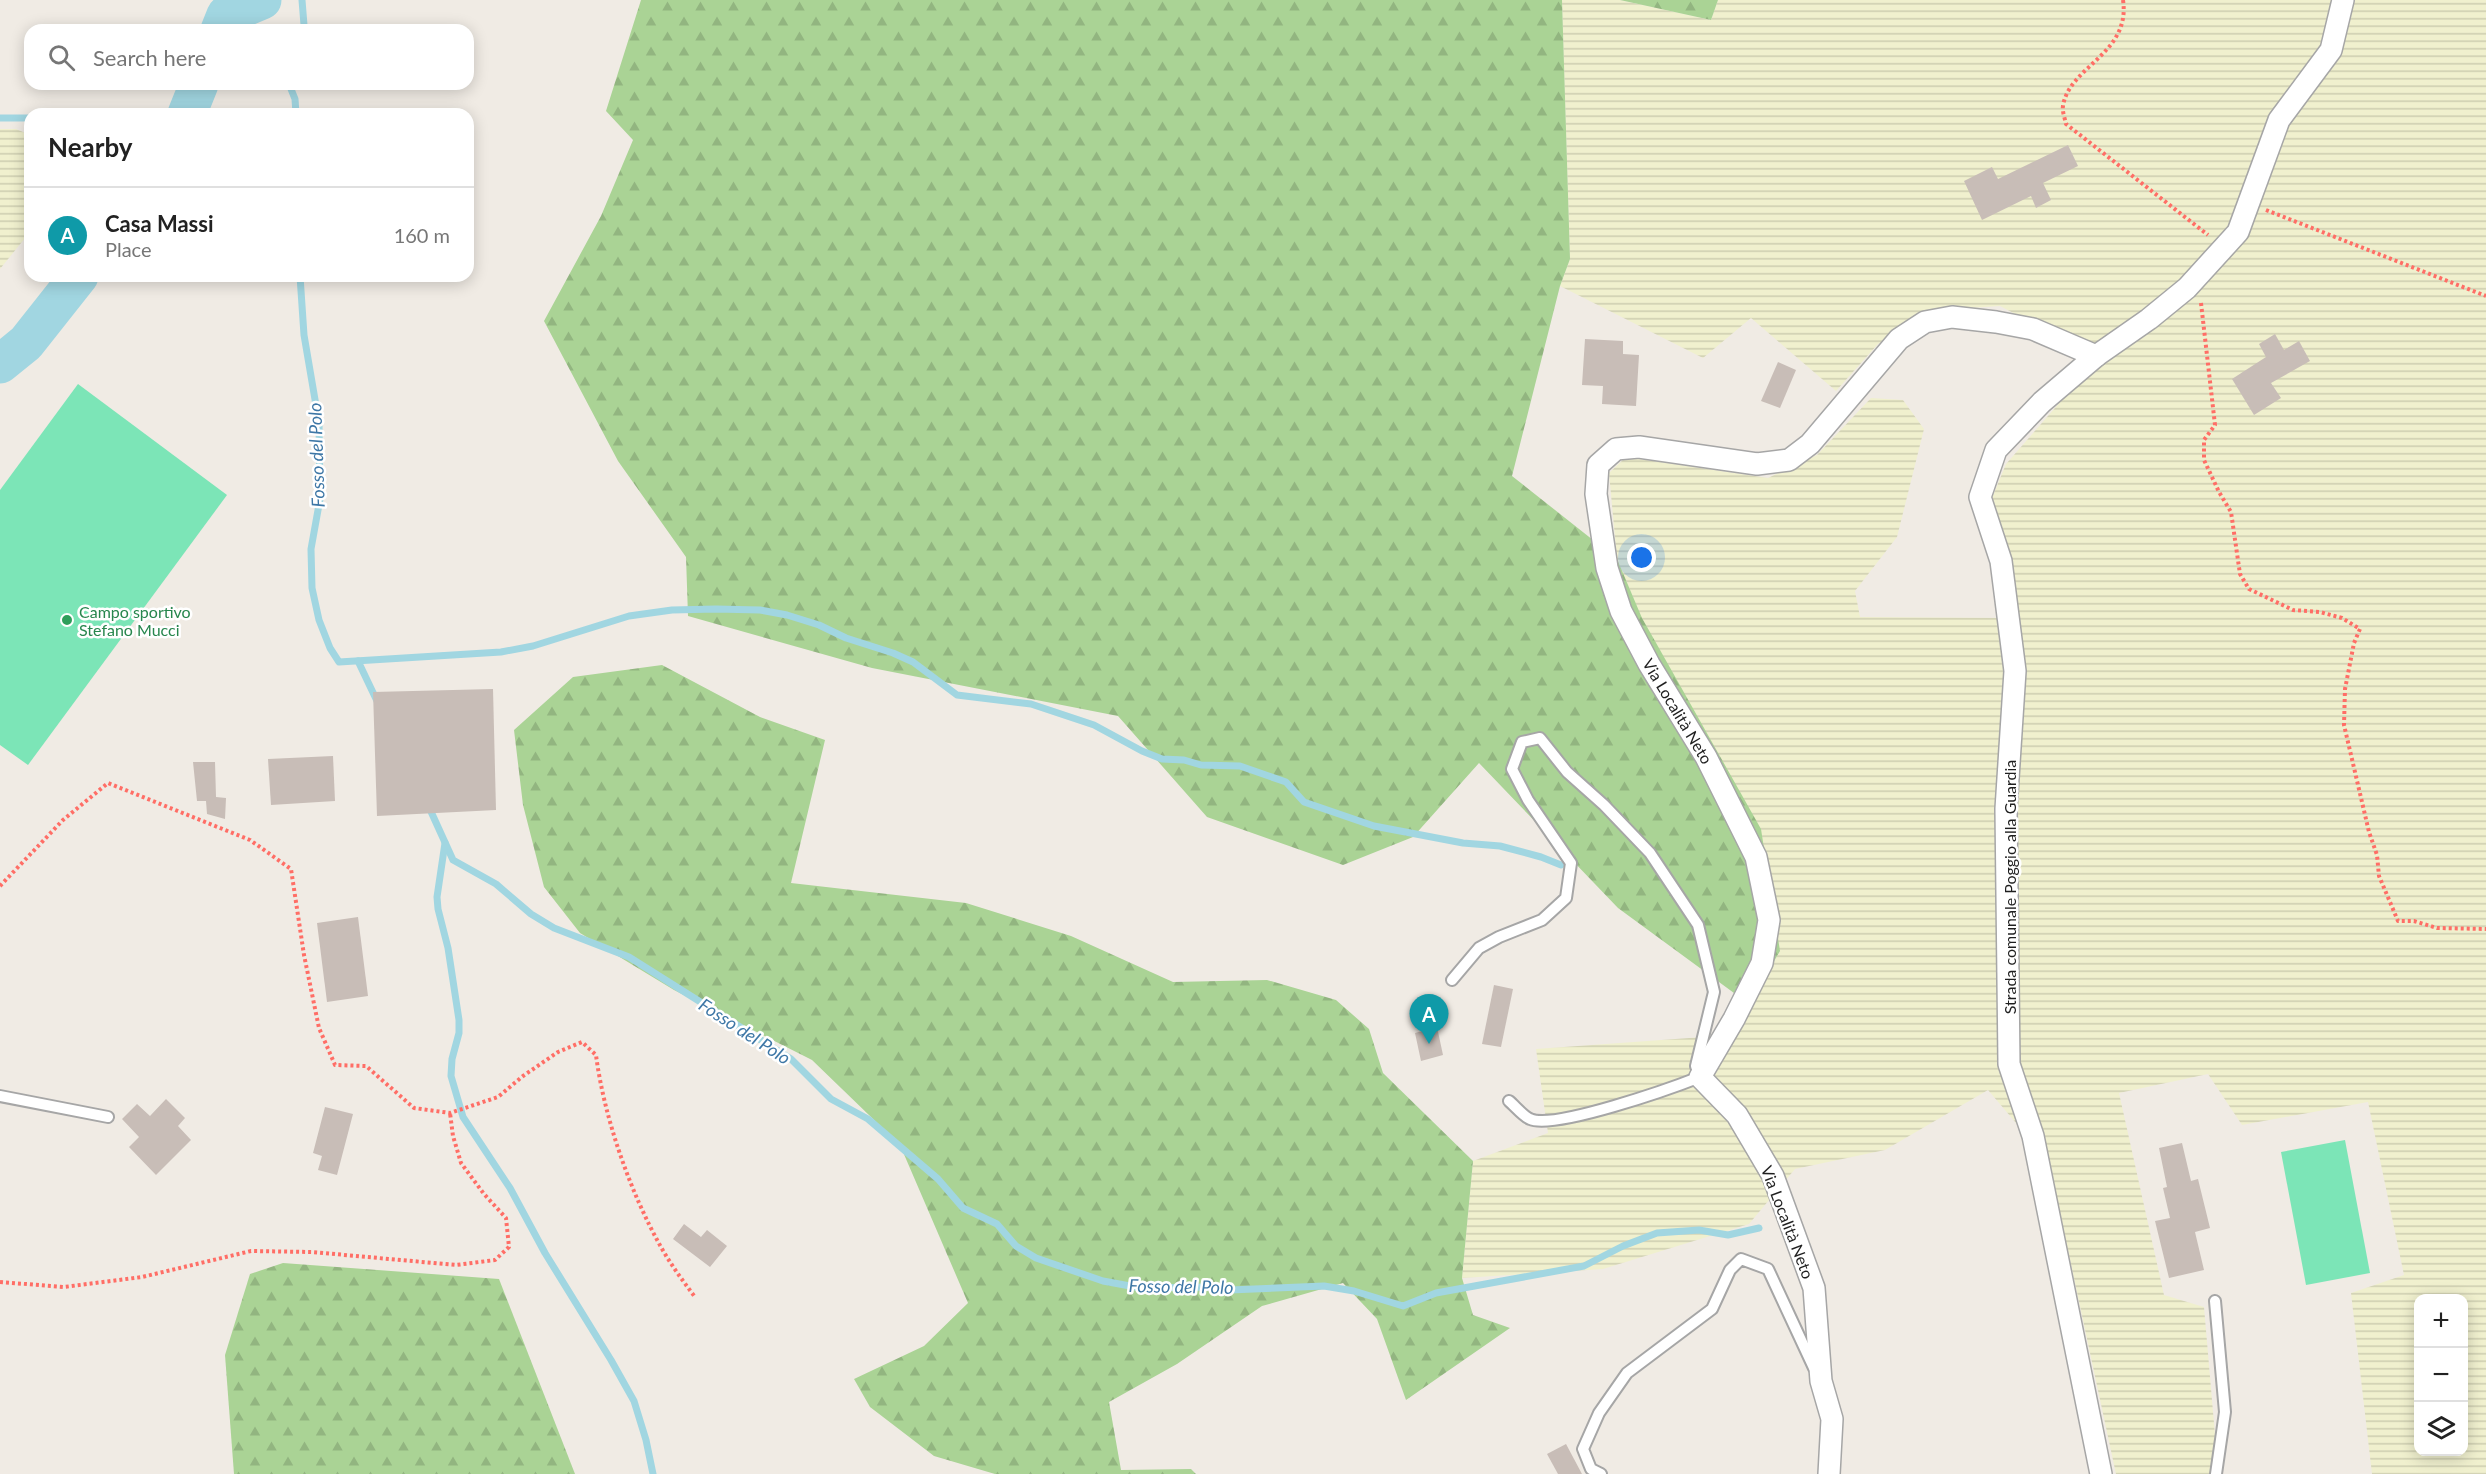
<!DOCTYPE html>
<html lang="en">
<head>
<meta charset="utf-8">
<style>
  :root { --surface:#fff; --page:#f6f6f6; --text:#222; --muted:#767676; --line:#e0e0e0; --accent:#0f766e }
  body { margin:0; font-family:Lato,sans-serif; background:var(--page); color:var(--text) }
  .controls { position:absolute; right:18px; bottom:18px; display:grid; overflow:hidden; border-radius:12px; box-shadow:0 3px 15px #0003 }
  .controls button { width:54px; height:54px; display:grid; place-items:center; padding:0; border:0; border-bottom:2px solid var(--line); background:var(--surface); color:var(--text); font:30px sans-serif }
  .you { position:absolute; left:1642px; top:558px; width:21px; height:21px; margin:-15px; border:4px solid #fff; border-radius:50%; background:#1a73e8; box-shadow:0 0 0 9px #1a73e833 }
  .badge { display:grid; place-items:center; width:39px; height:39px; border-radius:50%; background:var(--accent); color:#fff; font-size:20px; font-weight:700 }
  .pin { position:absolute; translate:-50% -50px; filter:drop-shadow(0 2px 3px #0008) }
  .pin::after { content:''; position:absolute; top:32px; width:21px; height:18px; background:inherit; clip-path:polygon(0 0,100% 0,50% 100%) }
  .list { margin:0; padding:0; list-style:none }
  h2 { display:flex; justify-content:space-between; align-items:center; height:78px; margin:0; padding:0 24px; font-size:26px }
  h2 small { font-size:20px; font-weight:400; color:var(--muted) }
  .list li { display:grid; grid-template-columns:39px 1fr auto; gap:18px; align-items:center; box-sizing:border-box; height:96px; padding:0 24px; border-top:2px solid var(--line) }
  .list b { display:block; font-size:22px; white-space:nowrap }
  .list p { margin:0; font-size:20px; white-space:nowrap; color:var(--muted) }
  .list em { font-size:20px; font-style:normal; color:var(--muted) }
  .icon { flex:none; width:33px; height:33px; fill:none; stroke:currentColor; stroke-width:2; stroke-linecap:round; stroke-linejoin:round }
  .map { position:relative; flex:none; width:2486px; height:1474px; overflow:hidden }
  .search { position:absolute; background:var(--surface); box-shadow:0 3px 15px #0003; left:24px; top:24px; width:450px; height:66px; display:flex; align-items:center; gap:15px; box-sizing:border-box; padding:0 21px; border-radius:18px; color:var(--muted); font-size:22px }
  .panel { position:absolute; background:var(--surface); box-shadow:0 3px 15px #0003; left:24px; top:108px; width:450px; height:174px; border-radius:18px }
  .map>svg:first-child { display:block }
  .farmland { fill:url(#farmland-rules); fill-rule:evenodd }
  .forest { fill:url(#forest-firs) }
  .pitch { fill:#7ce5b7 }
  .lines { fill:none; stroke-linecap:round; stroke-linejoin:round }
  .stream { stroke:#a1d6e1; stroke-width:7 }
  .river { stroke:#a1d6e1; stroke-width:39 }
  .building { fill:#c8bdb7 }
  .service-casing { stroke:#a6a6a6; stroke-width:14 }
  .minor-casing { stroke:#a6a6a6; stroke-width:24 }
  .path { stroke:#ff6e66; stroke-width:4; stroke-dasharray:3 3; stroke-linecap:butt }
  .service { stroke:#fff; stroke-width:10 }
  .minor { stroke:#fff; stroke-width:21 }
  .leisure-dot { fill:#2e9e5b; stroke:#fff; stroke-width:2 }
  .labels { text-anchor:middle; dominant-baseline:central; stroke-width:5; stroke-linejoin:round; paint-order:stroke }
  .leisure-label { font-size:16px; fill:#27864d; stroke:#fff; text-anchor:start }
  .street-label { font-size:16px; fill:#1f1f1f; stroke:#fff }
  .water-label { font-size:18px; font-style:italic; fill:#3e77a6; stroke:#fff }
</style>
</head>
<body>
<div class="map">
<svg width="2486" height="1474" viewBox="0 0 2486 1474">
  <defs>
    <pattern id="farmland-rules" width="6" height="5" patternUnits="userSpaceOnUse" patternTransform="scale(1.5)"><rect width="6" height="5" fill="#f0f0ce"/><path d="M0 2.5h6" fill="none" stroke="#cdcdb0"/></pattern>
    <pattern id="forest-firs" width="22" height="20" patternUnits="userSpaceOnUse" patternTransform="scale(1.5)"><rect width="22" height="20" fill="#aad395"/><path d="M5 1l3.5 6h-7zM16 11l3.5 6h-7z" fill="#92b580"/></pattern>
  </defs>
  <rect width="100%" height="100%" fill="#f0ebe4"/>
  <g class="farmland">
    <path d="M1562,0h58l91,20 7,-20h768v1474h-114l-21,-181 53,-18 -36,-173 -126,23 -34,-51 -89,19 45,202 40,12 11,128 -5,39h-94l-67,-312 -61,-72 -103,60 -90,19 -46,55 -146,45 -141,9 11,-117 75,-28 -12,-84 195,-14 49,-84 -163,-392 -8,-86 17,-16 142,21 49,-23 54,-57 32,2 21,29 -27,108 -42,54 5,26 151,1 -19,-120 14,-34 76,-87 14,-21 -96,-50 -76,5 -46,33 -42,47 -85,-73 -48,40 -143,-72 10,-27zM2418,1298h46v154h-46z"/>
    <polygon points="0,129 16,129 30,135 30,232 0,269"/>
  </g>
  <g class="forest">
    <polygon points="641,0 1562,0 1570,259 1560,286 1512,476 1617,559 1642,618 1761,829 1780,951 1749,1004 1618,908 1479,763 1413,837 1343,865 1207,817 1118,716 872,668 688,616 686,557 618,461 544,321 601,216 633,140 606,111"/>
    <polygon points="1620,0 1718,0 1711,20"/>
    <polygon points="662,665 760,717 825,740 791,883 966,903 1071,936 1173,982 1267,980 1336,1000 1369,1029 1383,1073 1473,1161 1462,1278 1473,1315 1510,1328 1406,1400 1377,1319 1343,1283 1262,1306 1177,1364 1109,1402 1121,1470 1191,1469 1196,1474 995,1474 934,1456 870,1407 854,1379 924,1346 968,1303 900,1145 812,1060 674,990 580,933 544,887 523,805 514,730 573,677"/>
    <polygon points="283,1263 499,1279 575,1474 234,1474 225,1355 250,1274"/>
  </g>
  <g class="pitch">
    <polygon points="78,384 227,495 28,765 0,745 0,490"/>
    <polygon points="2345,1140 2370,1273 2306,1285 2281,1152"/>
  </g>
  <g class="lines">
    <g class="stream">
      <polyline points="302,30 304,25 302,0"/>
      <polyline points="289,84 295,99 296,114"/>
      <polyline points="0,118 30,118"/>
      <polyline points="300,276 304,335 319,423 320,499 311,549 312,588 319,620 330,648 339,662 501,652 533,646 629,616 672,610 716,609 760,610 787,615 819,625 846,638 893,653 913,662 957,695 1031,704 1094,725 1142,751 1162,759 1184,760 1201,765 1240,766 1286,782 1304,802 1374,826 1463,843 1500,846 1541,857 1561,865"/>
      <polyline points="358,661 377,701"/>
      <polyline points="428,805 453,860 496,884 531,914 554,928 629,957 791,1059 831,1099 868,1119 938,1179 963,1208 997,1224 1016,1246 1036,1258 1103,1281 1141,1288 1210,1287 1230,1290 1324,1286 1354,1291 1403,1306 1436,1293 1584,1266 1623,1246 1657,1233 1699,1230 1728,1235 1759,1228"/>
      <polyline points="445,843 437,897 438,909 448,948 459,1020 459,1033 452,1059 451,1076 463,1117 510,1188 545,1253 611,1360 634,1401 646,1440 653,1474"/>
    </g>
    <g class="river">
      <polyline points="220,30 226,15 262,0"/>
      <polyline points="187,114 199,84"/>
      <polyline points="0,364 26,343 79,276"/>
    </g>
  </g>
  <g class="building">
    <polygon points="2068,145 2078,166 2043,183 2051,200 2036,208 2031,196 1982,220 1964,181 1992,167 1998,179"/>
    <polygon points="2275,334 2284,350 2299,341 2310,361 2271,383 2281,398 2254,415 2232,379 2266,357 2259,344"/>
    <polygon points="1585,339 1623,341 1623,354 1639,355 1636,406 1602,404 1603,386 1582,385"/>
    <polygon points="1778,362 1796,370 1780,408 1761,401"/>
    <polygon points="493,689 496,810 377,816 373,692"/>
    <polygon points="333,756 335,801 271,805 268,759"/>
    <polygon points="193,762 215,762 216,797 226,798 225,819 207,814 206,801 197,801"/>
    <polygon points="358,917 368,996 327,1002 317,923"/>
    <polygon points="1494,985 1513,989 1501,1047 1482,1044"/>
    <polygon points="1437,1027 1443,1055 1421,1061 1415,1033"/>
    <polygon points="166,1099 185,1118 178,1126 191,1140 156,1175 129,1147 139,1137 122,1119 137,1104 150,1116"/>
    <polygon points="325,1107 353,1114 337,1175 318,1170 322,1156 313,1153"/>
    <polygon points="2182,1143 2191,1181 2198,1179 2210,1228 2195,1232 2204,1270 2169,1278 2155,1221 2170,1218 2163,1188 2167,1187 2159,1148"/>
    <polygon points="684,1224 701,1237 707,1230 727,1246 710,1267 673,1239"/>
    <polygon points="1566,1444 1582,1474 1558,1474 1547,1454"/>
  </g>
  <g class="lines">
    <g class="service-casing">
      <g id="service">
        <path d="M1452,980l27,-32 20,-11 43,-17 24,-22 5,-35 -43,-63 -16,-31 10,-27 18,-4 27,34 37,33 46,48 48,72 16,67 -18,74 4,11c-28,11 -146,53 -170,42 -7,-3 -15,-13 -21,-18"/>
        <polyline points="0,1096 108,1117"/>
        <polyline points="2215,1301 2225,1412 2216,1474"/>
        <polyline points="1601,1474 1591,1469 1583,1449 1599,1413 1627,1373 1712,1309 1730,1270 1741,1259 1768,1269 1814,1368"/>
      </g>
    </g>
    <g class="minor-casing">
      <g id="minor">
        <polyline points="1829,1474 1832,1419 1821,1381 1814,1288 1773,1176 1737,1115 1700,1077 1734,1019 1762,963 1769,920 1756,857 1706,757 1649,664 1621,611 1607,568 1596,494 1598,465 1616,449 1639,447 1757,464 1789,460 1810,444 1899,339 1925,322 1952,317 1996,322 2033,329 2096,356"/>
        <polyline points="2101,1474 2033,1136 2009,1064 2006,809 2015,671 2001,561 1980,497 1996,450 2042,402 2096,356 2149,319 2187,288 2238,232 2279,120 2331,50 2343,0"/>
      </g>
    </g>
    <g class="path">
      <path d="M2123,0c8,54 -54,66 -60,106 -1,5 2,13 3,18l142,111"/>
      <polyline points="2266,210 2486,296"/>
      <polyline points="2201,303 2215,425 2204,440 2204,460 2219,492 2231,512 2240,574 2249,589 2293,610 2320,612 2342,618 2360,629 2354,643 2345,689 2344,725 2369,832 2377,855 2379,876 2398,921 2414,921 2437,928 2486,929"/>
      <path d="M0,886l63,-66 45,-37 142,57 41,29 13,86 15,73 16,37 31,1 48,42 36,5 48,-16 25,-21 35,-24 24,-10 14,13c8,62 34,137 65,192 10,18 22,34 34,50"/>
      <polyline points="0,1282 64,1287 142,1277 251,1251 312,1252 456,1265 495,1260 509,1247 506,1218 484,1194 461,1163 453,1136 450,1113"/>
    </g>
    <use href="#service" class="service"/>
    <use href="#minor" class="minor"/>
  </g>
  <circle class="leisure-dot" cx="67" cy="620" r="6"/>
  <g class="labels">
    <g class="leisure-label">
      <text x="79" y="611">Campo sportivo<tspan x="79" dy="18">Stefano Mucci</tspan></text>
    </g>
    <g class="street-label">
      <text transform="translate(1678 711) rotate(59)">Via Località Neto</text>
      <text transform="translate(2009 887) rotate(-90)">Strada comunale Poggio alla Guardia</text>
      <text transform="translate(1788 1222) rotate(69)">Via Località Neto</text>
    </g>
    <g class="water-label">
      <text transform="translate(316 455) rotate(-92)">Fosso del Polo</text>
      <text transform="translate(745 1031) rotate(33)">Fosso del Polo</text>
      <text transform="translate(1181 1286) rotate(1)">Fosso del Polo</text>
    </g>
  </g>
</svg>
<div class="controls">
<button>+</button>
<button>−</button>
<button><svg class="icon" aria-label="layers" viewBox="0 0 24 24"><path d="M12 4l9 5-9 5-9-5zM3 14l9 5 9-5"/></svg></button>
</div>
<div class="you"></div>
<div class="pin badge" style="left:1429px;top:1044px;background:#0f9aa8">A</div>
<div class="search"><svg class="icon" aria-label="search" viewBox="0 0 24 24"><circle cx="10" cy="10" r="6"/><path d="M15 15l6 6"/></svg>Search here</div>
<section class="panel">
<h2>Nearby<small></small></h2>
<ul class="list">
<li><span class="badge" style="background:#0f9aa8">A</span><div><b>Casa Massi</b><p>Place</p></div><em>160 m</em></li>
</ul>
</section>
</div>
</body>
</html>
